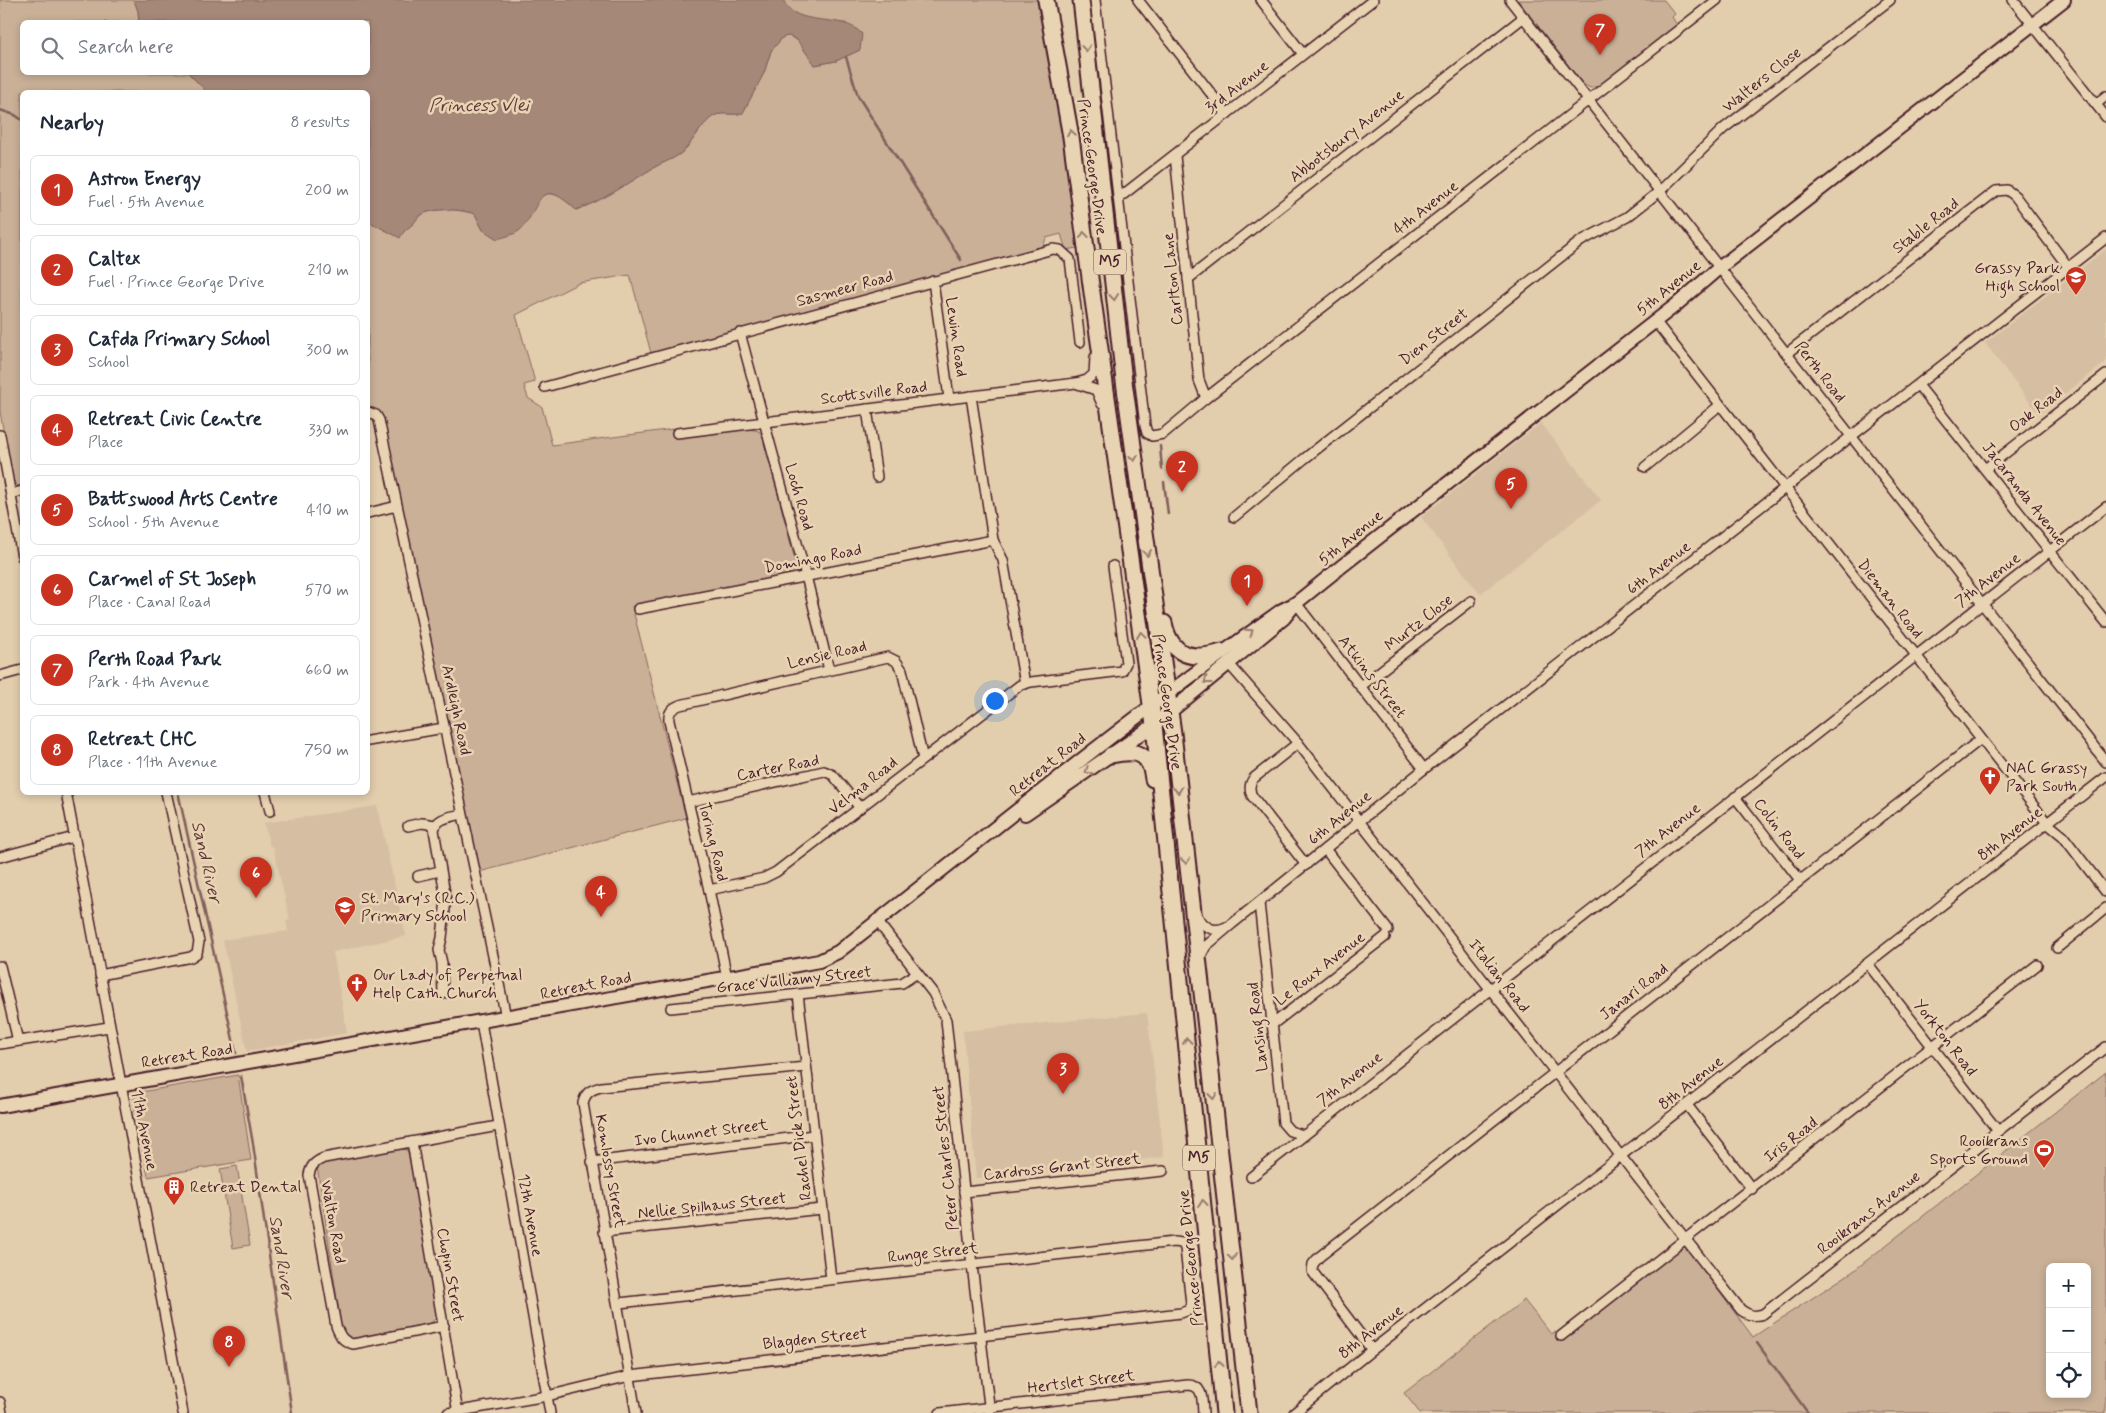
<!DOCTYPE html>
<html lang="en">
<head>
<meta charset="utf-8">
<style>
  :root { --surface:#fff; --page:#f2f2f3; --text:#1f2937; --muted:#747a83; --line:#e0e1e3; --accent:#c8321e }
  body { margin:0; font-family:Mynerve,sans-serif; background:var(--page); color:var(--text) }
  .controls { position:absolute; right:15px; bottom:15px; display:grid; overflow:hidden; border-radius:8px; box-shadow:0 2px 8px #0003 }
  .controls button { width:45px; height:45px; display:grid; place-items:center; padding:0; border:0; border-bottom:1px solid var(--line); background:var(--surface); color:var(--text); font:25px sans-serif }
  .you { position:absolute; left:994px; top:700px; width:18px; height:18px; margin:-12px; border:4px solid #fff; border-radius:50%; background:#1a73e8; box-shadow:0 0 0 8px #1a73e833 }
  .badge { display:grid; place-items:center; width:32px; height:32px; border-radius:50%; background:var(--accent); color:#fff; font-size:16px; font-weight:700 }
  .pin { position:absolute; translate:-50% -41px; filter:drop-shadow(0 1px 2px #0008) }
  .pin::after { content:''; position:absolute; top:26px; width:18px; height:15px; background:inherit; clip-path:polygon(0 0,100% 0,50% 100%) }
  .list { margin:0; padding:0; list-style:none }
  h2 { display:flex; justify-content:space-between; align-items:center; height:65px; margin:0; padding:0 20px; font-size:21px }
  h2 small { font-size:16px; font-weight:400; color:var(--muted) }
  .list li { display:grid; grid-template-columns:32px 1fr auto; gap:15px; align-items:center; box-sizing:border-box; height:70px; margin:0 10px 10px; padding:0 10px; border:1px solid var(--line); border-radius:8px }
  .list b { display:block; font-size:19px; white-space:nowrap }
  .list p { margin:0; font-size:16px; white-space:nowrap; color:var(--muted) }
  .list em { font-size:16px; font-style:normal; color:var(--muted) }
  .icon { flex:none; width:28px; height:28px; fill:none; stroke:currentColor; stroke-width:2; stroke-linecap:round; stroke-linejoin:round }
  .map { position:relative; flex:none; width:2106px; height:1413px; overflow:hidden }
  .search { position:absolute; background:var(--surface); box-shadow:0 2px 8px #0003; left:20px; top:20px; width:350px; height:55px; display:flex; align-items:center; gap:12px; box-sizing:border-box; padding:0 18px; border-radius:8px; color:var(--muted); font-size:19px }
  .panel { position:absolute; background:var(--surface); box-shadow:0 2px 8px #0003; left:20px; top:90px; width:350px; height:705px; border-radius:8px }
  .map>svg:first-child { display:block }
  .built { fill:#d5bea2 }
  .green { fill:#c9b097; stroke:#8a6861; fill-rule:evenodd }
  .water { fill:#a68879; stroke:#815e5a }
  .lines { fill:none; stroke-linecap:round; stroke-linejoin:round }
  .stream { stroke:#815e5a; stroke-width:2.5 }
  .street-casing { stroke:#4a1f2b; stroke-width:12 }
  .secondary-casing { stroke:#4a1f2b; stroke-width:16 }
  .primary-casing { stroke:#4a1f2b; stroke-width:19 }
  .street { stroke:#e8d4b2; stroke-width:9 }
  .secondary { stroke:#e8d4b2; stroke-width:12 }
  .primary { stroke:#e8d4b2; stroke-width:15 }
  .oneway { stroke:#997a6e }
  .labels { text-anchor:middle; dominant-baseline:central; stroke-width:5; stroke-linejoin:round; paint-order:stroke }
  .shield { fill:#e8d4b2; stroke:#795554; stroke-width:1 }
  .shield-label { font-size:15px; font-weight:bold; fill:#4a1f2b }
  .street-label { font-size:16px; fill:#4a1f2b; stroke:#e8d4b2 }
  .poi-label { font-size:16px; fill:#4a1f2b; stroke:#e8d4b2; text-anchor:start }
  .water-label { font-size:18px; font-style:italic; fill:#61393e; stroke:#e8d4b2 }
</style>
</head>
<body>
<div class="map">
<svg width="2106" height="1413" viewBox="0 0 2106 1413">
  <rect width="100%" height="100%" fill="#e2cdad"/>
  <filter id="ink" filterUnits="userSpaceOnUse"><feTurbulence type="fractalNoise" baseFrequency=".02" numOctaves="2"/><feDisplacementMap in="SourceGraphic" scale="10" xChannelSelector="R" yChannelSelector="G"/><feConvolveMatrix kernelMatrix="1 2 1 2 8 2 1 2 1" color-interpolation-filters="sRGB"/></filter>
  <g filter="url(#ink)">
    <g class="built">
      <polygon points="2106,249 2106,362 2039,414 1985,343"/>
      <polygon points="1541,423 1601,500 1480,594 1421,517"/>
      <polygon points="377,806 406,936 333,952 347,1033 247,1051 223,940 288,931 286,921 290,920 273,847 270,846 264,823"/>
      <polygon points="1147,1013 1164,1157 976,1178 963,1031"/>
    </g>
    <g class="green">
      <polygon points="0,0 134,0 138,11 139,22 22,22 22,72 188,73 207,92 22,92 22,486 18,486 12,479 0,412"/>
      <path d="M783,0h255l29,155 10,93 -11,2 -5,-16 -15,4 -3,9 -392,106 -21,-78 -51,8 -63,32 19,67 -11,3 4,13 14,9 10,38 122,-16 2,9 73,-9 10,2 4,6 33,127 -2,6 -7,5 -155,31 54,212 -207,54 -101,-460 -10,-6v-185l32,16c3,-6 8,-8 13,-14 3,-2 5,-6 8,-8 13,-8 40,-6 54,-1l8,16 51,-25c13,-21 28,-8 42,5 28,-10 51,-26 77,-42 8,-5 19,-8 27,-14 12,-9 23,-34 36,-39 8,-3 17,1 26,-2l22,-40 7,-22 12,-14 6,-1 8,4 18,25 21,-4 24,-11 -14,-27c-14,0 -46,-4 -57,-13 -3,-3 -4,-6 -6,-10z"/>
      <polygon points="1518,0 1664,0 1675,14 1672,17 1677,25 1599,86 1590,88 1583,84"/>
      <path d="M2106,1072v341h-686l-16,-20 120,-93 27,34 4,-2 5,8 119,-94 7,1 67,90 99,-65zM2050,1267h37v127h-37z"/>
      <polygon points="238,1075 251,1160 148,1177 133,1099 141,1092"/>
      <polygon points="399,1149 407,1150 409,1154 437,1317 431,1323 350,1339 342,1332 317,1166 321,1162"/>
      <polygon points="237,1166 250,1245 233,1248 220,1169"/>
    </g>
    <path class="water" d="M134,0h649c14,30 59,11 79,34l-2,16 -24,11 -21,4 -18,-25 -8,-4 -6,1 -12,14 -7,22 -21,40c-10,3 -19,-1 -27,2 -13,5 -24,30 -36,39 -8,6 -19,9 -27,14 -26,16 -49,32 -77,42 -41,-40 -35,3 -57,21 -6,4 -15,6 -22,8l-14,-9 -8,-16c-14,-5 -41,-7 -54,1 -4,2 -5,6 -8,9 -6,5 -10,7 -13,14l-32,-17v-129h-161l-19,-19 180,-1v-50h-229l-1,-11z"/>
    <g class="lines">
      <g class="stream">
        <polyline points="846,57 858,96 961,260"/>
        <polyline points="0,110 15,115 22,120"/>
        <polyline points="1160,446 1162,469"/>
        <polyline points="1164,482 1168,514"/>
        <polyline points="178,792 236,1053"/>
        <polyline points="241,1076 253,1144 292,1413"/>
        <polyline points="1757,1343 1808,1413"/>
      </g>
      <g class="street-casing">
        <g id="street">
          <polyline points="1095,0 1145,426 1147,433 1152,436 1163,434 1206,398 1717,0"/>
          <polyline points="1138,0 1227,114"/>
          <polyline points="1261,0 1303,54"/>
          <polyline points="1510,0 2106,762"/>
          <polyline points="2013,0 2106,117"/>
          <polyline points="2096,104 2106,96"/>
          <polyline points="1175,156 1199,380 1206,398"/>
          <polyline points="1118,196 1124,194 1373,0"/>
          <polyline points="1188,279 1524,17"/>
          <polyline points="933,281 949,398"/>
          <polyline points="1655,321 2047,823 2063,836 2106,892"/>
          <polyline points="740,333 806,576 829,670"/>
          <polyline points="1787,353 1996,191 2007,190 2015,196 2069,268"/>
          <polyline points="1078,384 1096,390 1102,404"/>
          <polyline points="1918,385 2106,622"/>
          <polyline points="545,387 1053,249 1060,250 1070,259 1080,342"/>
          <polyline points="971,396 993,540 1003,560 1025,684"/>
          <polyline points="867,409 877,477"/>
          <polyline points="368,412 376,415 379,420 506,1017"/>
          <polyline points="677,433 1076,383 1087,380 1094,374 1095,357"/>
          <polyline points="0,435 22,557"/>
          <polyline points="1645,467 1720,405"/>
          <polyline points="1985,469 2106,375"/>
          <polyline points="11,494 22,491"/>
          <polyline points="368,513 397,506"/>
          <polyline points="1234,517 1304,459 1581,241 1627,217 1660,191 1723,129 1890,0"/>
          <polyline points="1296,603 1424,769"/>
          <polyline points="638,609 993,540"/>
          <path d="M1229,664l69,79 443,567c7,5 13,7 22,4l343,-267"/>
          <polyline points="0,676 22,670"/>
          <polyline points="1361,686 1471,601"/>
          <polyline points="368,741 444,728"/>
          <path d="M1298,743l-44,35c-5,6 -5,11 -2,18l54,69"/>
          <polyline points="66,792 183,1413"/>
          <polyline points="265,792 270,811"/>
          <polyline points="1735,797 1800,880"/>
          <polyline points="688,802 824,771 833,775 860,808"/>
          <polyline points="408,826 422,823 435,825"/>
          <polyline points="1325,849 1388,930"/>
          <polyline points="0,857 74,837"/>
          <polyline points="418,876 440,871"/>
          <polyline points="709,890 764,878 776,872 1020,685 1031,682 1122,671 1126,663 1113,566"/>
          <polyline points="1259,903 1283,1123 1290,1131 1303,1135"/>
          <path d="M1196,915c8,11 16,19 30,12"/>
          <polyline points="877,921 933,993 946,1020 972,1265 990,1413"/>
          <polyline points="2057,948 2106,908"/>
          <polyline points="1199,959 1206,946 1232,924 1424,769 2106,238"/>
          <polyline points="1868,964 1998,1131"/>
          <polyline points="0,966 18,1041"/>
          <polyline points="100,975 191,957 197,953 199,942 166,792"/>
          <path d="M727,978l-18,-88 -40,-169c-1,-9 3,-13 11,-16l208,-48 8,4 6,9 21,89"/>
          <path d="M443,994l-1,-31 -3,-13 3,-12 4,-39 -12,-69c3,-13 17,-13 28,-16"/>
          <polyline points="798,994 831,1279"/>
          <polyline points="671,1008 902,983 917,973"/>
          <polyline points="481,1022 550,1413"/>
          <polyline points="1273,1024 1385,937"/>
          <polyline points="0,1044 109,1027"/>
          <polyline points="1687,1105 1752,1189"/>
          <polyline points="412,1142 458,1413"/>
          <polyline points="592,1162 814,1135"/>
          <polyline points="1251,1177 2106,507"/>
          <polyline points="964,1192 1163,1171"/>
          <polyline points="604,1232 822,1209"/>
          <path d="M444,1326l-91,18c-11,-3 -13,-8 -17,-18l-27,-151c2,-10 6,-13 15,-17l174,-32"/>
          <polyline points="1561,1336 2037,965"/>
          <polyline points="1372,1350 1312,1271 1313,1264 1319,1257 1981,739"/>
          <polyline points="0,1402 2,1413"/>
          <polyline points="448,1413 547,1396 630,1376 1181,1313 1189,1310 1191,1304 1185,1248 1182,1243 1174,1242 619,1303"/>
          <path d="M636,1413l-53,-310c3,-11 7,-13 18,-16l205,-20"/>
          <path d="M940,1413l248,-28c16,0 14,16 15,28"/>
          <polyline points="1294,1413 1372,1350 2106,777"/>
        </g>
      </g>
      <g class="secondary-casing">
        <g id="secondary">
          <polyline points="1025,814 1154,725 1284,618 1296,603 1342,566 1676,305 1719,268 2064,0"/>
          <path d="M0,1106l781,-138 38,-7 19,-9c147,-115 291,-234 444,-342l14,-7"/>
        </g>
      </g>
      <g class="primary-casing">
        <g id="primary">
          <polyline points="1046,0 1071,137 1093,300 1154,725 1224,1413"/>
          <polyline points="1081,0 1124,381 1173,733 1249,1413"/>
          <path d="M1164,623c7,34 29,38 58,29"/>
          <path d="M1111,755c24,-5 39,-4 42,24"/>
        </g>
      </g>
      <use href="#street" class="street"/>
      <use href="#secondary" class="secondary"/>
      <use href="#primary" class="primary"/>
    </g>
    <defs><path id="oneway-chevron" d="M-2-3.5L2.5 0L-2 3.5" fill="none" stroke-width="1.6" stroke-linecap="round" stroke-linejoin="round" transform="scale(1.25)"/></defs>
    <g class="oneway">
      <use href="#oneway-chevron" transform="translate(1086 48) rotate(84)"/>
      <use href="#oneway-chevron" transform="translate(1071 133) rotate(-99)"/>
      <use href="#oneway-chevron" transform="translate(1084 235) rotate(-97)"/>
      <use href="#oneway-chevron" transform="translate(1114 297) rotate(84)"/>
      <use href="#oneway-chevron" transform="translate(1134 458) rotate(83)"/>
      <use href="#oneway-chevron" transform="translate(1147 553) rotate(82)"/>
      <use href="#oneway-chevron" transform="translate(1250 632) rotate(-35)"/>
      <use href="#oneway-chevron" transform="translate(1141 635) rotate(-98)"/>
      <use href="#oneway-chevron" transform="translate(1207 681) rotate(143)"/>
      <use href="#oneway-chevron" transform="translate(1088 771) rotate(146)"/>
      <use href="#oneway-chevron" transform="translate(1178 790) rotate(84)"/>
      <use href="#oneway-chevron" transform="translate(1186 861) rotate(83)"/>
      <use href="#oneway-chevron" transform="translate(1187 1041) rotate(-96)"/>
      <use href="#oneway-chevron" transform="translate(1213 1096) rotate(83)"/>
      <use href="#oneway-chevron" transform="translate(1203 1203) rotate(-96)"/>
      <use href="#oneway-chevron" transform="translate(1232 1257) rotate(83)"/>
      <use href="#oneway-chevron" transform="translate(1219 1364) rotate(-96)"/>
    </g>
  </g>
  <defs>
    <g id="school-pin" transform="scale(1.125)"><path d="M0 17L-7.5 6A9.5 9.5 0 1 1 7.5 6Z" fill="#c8321e" stroke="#e8d4b2"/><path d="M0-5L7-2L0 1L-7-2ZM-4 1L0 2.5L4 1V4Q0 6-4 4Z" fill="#fff"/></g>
    <g id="church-pin" transform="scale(1.125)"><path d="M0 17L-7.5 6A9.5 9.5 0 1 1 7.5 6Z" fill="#c8321e" stroke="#e8d4b2"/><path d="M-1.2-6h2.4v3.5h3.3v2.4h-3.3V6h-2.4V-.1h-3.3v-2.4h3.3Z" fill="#fff"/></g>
    <g id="stadium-pin" transform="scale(1.125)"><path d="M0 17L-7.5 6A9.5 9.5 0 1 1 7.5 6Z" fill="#c8321e" stroke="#e8d4b2"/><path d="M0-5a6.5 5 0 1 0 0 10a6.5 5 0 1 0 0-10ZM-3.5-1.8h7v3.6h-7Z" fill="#fff"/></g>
    <g id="building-pin" transform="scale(1.125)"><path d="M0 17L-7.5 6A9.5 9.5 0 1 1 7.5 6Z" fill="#c8321e" stroke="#e8d4b2"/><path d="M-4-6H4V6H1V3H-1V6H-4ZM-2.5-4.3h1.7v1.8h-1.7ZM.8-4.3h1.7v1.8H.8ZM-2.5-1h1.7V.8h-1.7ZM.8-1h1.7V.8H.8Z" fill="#fff"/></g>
  </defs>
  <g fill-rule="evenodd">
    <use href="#school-pin" x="2076" y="277"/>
    <use href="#church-pin" x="1990" y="777"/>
    <use href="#school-pin" x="345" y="907"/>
    <use href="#church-pin" x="357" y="984"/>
    <use href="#stadium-pin" x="2044" y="1150"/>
    <use href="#building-pin" x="174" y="1187"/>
  </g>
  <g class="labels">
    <g class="shield">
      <rect x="1094" y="249.5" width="32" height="25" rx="4"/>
      <rect x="1183" y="1145.5" width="32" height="25" rx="4"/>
    </g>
    <g class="shield-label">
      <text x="1110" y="262">M5</text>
      <text x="1199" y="1158">M5</text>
    </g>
    <g class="street-label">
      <text transform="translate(1762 80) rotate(-38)">Walters Close</text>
      <text transform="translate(1237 87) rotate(-38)">3rd Avenue</text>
      <text transform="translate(1347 136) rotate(-38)">Abbotsbury Avenue</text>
      <text transform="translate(1092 167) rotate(82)">Prince George Drive</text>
      <text transform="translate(1426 208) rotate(-38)">4th Avenue</text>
      <text transform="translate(1926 226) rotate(-38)">Stable Road</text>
      <text transform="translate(1173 279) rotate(-96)">Carlton Lane</text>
      <text transform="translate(1669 288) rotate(-39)">5th Avenue</text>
      <text transform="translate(845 289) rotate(-15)">Sasmeer Road</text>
      <text transform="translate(956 337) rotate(82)">Lewin Road</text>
      <text transform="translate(1434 337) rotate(-38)">Dien Street</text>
      <text transform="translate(1820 372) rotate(52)">Perth Road</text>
      <text transform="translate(874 393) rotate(-7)">Scottsville Road</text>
      <text transform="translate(2036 410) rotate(-38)">Oak Road</text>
      <text transform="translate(2024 494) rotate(52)">Jacaranda Avenue</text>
      <text transform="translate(799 497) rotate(74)">Loch Road</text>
      <text transform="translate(1351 538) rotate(-39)">5th Avenue</text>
      <text transform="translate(813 559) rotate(-11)">Domingo Road</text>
      <text transform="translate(1659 568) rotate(-38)">6th Avenue</text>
      <text transform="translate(1988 580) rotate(-38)">7th Avenue</text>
      <text transform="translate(1890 599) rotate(52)">Dieman Road</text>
      <text transform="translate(1419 623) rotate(-38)">Murtz Close</text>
      <text transform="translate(827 655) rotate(-13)">Lensie Road</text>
      <text transform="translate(1372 677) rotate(52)">Atkins Street</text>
      <text transform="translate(1167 702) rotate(82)">Prince George Drive</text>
      <text transform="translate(456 710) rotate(78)">Ardleigh Road</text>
      <text transform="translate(1048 765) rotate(-38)">Retreat Road</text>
      <text transform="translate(778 768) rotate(-11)">Carter Road</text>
      <text transform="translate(863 786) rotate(-38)">Velma Road</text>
      <text transform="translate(1340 818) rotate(-39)">6th Avenue</text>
      <text transform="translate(1779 829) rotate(52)">Colin Road</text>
      <text transform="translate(1668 830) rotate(-38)">7th Avenue</text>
      <text transform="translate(2010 834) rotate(-38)">8th Avenue</text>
      <text transform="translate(713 842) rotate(76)">Toring Road</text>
      <text transform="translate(1320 969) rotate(-38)">Le Roux Avenue</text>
      <text transform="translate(1499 976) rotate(52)">Italian Road</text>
      <text transform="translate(794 980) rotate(-6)">Grace Vulliamy Street</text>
      <text transform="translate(586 986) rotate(-11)">Retreat Road</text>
      <text transform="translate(1634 992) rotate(-38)">Janari Road</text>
      <text transform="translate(1258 1027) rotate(-96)">Lansing Road</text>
      <text transform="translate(1945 1038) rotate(52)">Yorkton Road</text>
      <text transform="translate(187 1056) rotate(-9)">Retreat Road</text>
      <text transform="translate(1350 1079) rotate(-38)">7th Avenue</text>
      <text transform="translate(1691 1083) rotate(-38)">8th Avenue</text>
      <text transform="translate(144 1130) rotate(79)">11th Avenue</text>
      <text transform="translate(701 1133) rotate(-7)">Ivo Chunnet Street</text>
      <text transform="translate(799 1138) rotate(-97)">Rachel Dick Street</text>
      <text transform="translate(1791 1140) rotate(-38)">Iris Road</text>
      <text transform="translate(946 1158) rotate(-96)">Peter Charles Street</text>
      <text transform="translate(1062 1167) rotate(-6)">Cardross Grant Street</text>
      <text transform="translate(610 1171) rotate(80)">Komlossy Street</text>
      <text transform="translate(712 1206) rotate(-6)">Nellie Spilhaus Street</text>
      <text transform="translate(1869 1213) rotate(-38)">Rooikrans Avenue</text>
      <text transform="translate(530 1215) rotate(80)">12th Avenue</text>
      <text transform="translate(333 1222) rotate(80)">Walton Road</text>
      <text transform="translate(933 1253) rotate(-6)">Runge Street</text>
      <text transform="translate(1191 1258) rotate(-96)">Prince George Drive</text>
      <text transform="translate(450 1275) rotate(80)">Chopin Street</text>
      <text transform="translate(1371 1332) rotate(-38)">8th Avenue</text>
      <text transform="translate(815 1339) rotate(-6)">Blagden Street</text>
      <text transform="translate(1081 1382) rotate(-7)">Hertslet Street</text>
    </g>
    <g class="poi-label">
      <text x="2060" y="268" text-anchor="end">Grassy Park<tspan x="2060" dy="18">High School</tspan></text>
      <text x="2006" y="768">NAC Grassy<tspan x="2006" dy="18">Park South</tspan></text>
      <text x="361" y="898">St. Mary's (R.C.)<tspan x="361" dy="18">Primary School</tspan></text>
      <text x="373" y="975">Our Lady of Perpetual<tspan x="373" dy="18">Help Cath. Church</tspan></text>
      <text x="2028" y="1141" text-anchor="end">Rooikrans<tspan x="2028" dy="18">Sports Ground</tspan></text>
      <text x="190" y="1187">Retreat Dental</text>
    </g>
    <g class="water-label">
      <text x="479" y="106">Princess Vlei</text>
      <text transform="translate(206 862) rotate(77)">Sand River</text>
      <text transform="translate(281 1257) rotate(81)">Sand River</text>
    </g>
  </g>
</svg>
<div class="controls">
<button>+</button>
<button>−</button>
<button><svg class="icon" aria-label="locate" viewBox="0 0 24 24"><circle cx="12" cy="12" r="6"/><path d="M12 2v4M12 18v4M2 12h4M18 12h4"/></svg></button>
</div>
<div class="you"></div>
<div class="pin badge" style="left:1247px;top:606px">1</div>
<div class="pin badge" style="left:1182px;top:492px">2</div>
<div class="pin badge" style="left:1063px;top:1094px">3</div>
<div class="pin badge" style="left:601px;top:917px">4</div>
<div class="pin badge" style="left:1511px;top:509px">5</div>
<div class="pin badge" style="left:256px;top:898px">6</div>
<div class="pin badge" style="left:1600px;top:55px">7</div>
<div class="pin badge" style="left:229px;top:1367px">8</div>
<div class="search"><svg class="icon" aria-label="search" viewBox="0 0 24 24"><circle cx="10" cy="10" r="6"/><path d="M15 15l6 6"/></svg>Search here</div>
<section class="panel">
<h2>Nearby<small>8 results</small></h2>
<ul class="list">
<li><span class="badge">1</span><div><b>Astron Energy</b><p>Fuel · 5th Avenue</p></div><em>200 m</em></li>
<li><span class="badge">2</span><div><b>Caltex</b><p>Fuel · Prince George Drive</p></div><em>210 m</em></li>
<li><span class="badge">3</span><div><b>Cafda Primary School</b><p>School</p></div><em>300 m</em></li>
<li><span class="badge">4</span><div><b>Retreat Civic Centre</b><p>Place</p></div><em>330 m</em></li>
<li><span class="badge">5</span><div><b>Battswood Arts Centre</b><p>School · 5th Avenue</p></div><em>410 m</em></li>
<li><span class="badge">6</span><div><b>Carmel of St Joseph</b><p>Place · Canal Road</p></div><em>570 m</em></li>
<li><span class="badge">7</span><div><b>Perth Road Park</b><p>Park · 4th Avenue</p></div><em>660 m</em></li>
<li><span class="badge">8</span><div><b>Retreat CHC</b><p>Place · 11th Avenue</p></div><em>750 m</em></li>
</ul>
</section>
</div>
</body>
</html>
